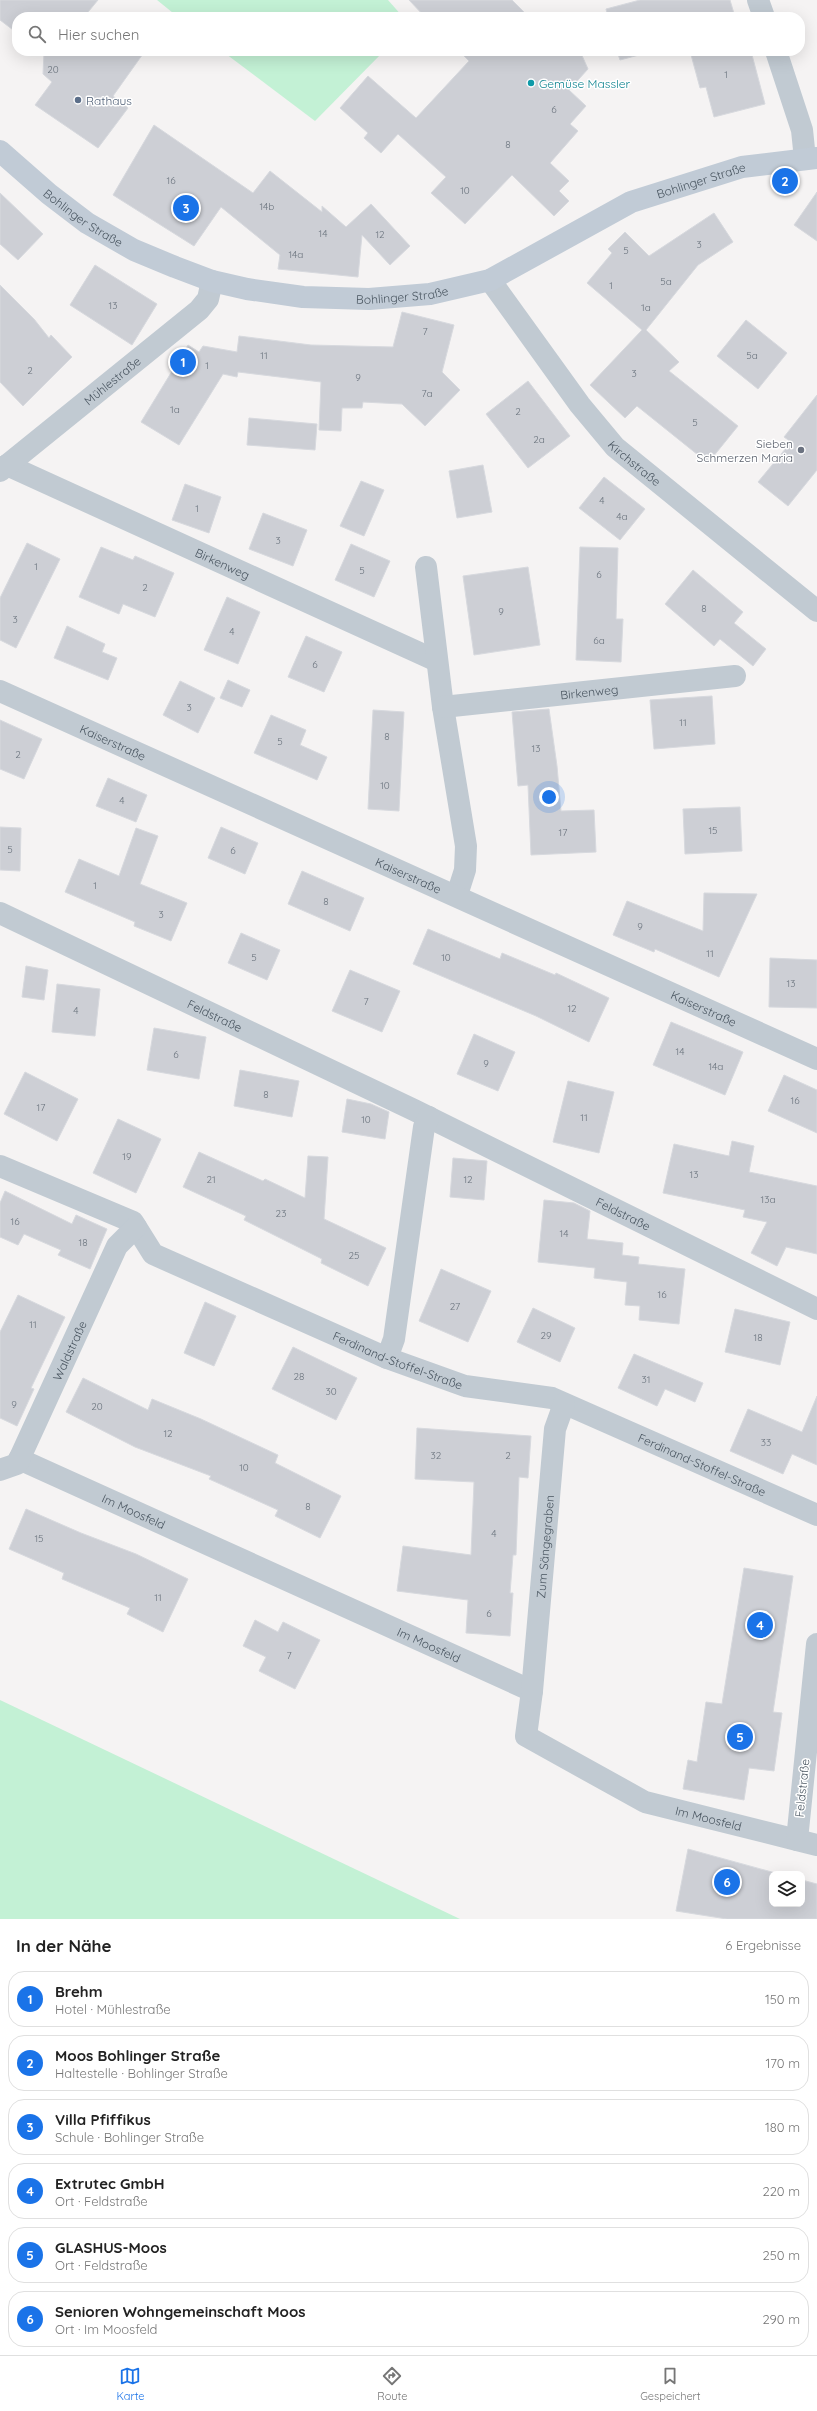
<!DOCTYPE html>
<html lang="de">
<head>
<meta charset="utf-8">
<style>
  :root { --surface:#fff; --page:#f6f6f6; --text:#222; --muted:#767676; --line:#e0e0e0; --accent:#1a73e8 }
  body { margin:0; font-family:Quicksand,sans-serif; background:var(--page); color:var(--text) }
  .controls { position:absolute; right:12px; bottom:12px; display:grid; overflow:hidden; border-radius:8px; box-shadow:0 4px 16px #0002 }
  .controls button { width:36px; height:36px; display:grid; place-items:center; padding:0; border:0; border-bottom:1px solid var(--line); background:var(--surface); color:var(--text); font:20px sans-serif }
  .you { position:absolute; left:549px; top:797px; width:14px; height:14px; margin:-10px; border:3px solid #fff; border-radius:50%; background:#1a73e8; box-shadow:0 0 0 6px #1a73e833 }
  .badge { display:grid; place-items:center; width:26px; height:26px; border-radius:50%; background:var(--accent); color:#fff; font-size:13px; font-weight:700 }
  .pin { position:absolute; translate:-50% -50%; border:2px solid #fff; box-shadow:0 1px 4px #0006 }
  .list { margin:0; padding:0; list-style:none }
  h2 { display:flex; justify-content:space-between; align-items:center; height:52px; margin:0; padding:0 16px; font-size:17px }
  h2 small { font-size:13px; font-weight:400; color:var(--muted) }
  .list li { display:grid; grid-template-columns:26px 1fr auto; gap:12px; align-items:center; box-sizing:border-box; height:56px; margin:0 8px 8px; padding:0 8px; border:1px solid var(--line); border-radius:16px }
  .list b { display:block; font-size:15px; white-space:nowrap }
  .list p { margin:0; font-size:13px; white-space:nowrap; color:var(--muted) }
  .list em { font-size:13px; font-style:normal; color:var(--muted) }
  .icon { flex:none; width:22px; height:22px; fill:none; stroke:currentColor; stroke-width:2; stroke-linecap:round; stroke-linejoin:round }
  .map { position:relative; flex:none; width:817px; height:1919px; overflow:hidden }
  .search { position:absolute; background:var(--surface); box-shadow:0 4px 16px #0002; left:12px; right:12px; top:12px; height:44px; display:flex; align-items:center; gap:10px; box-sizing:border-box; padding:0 14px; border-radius:16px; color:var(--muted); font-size:15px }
  .sheet { height:436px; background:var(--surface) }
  nav { display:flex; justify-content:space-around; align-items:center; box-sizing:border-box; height:56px; border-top:1px solid var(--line); background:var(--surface); font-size:11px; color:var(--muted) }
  nav a { display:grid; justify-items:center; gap:2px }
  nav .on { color:var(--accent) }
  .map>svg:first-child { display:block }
  .green { fill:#c3f1d5 }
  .building { fill:#cdcfd5; stroke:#d7d9de }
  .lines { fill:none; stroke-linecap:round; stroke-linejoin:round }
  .street { stroke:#c1cad2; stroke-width:22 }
  .secondary { stroke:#c1cbd6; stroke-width:22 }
  .culture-dot { fill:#0f9aa8; stroke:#fff; stroke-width:1.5 }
  .service-dot { fill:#5c6f8a; stroke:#fff; stroke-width:1.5 }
  .worship-dot { fill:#6b7280; stroke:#fff; stroke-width:1.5 }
  .labels { text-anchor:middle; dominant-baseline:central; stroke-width:3; stroke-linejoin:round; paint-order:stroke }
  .number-label { font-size:10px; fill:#6b747e }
  .culture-label { font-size:12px; fill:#0d838f; stroke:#fff; text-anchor:start }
  .service-label { font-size:12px; fill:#4e5e75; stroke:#fff; text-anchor:start }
  .street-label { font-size:12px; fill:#4a5661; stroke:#fff }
  .worship-label { font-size:12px; fill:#5b616d; stroke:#fff; text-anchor:end }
</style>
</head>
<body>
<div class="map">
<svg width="817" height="1919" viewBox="0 0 817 1919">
  <rect width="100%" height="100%" fill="#f5f3f3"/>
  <g class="green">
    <polygon points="157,0 388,0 403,17 178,17"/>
    <polygon points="222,51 384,51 315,121"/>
    <polygon points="0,1700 460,1919 0,1919"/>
  </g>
  <g class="building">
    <polygon points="0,0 98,0 84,17 17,17 17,33 0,20"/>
    <polygon points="409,0 512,0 529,17 425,17"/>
    <polygon points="640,0 730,0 735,17 608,17 606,9"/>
    <polygon points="42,51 145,51 113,96 128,108 98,148 35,105 52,82 43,74 44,53"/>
    <polygon points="459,51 580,51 588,69 569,90 586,106 570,124 578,131 550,163 569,181 559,191 569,201 554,216 512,175 465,224 431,193 446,177 398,134 381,153 364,138 368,133 340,108 368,76 416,118 469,61"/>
    <polygon points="617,51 654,51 620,60"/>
    <polygon points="690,51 751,51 765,104 714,117 706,87 700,88"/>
    <polygon points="154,125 253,193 270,171 322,212 322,206 346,227 371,204 410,246 390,265 362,235 358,277 278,269 280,255 221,207 194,246 113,195"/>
    <polygon points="817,192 817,241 794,225"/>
    <polygon points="0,193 43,234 18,260 0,244"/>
    <polygon points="714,213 733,242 698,265 646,330 679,362 669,371 738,426 708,463 637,406 625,418 590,385 642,330 587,283 612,253 608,249 625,232 649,256"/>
    <polygon points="95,265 157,304 132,345 70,305"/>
    <polygon points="0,285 34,319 49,338 51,335 72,357 23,406 0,382"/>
    <polygon points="402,312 454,325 442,372 460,390 425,426 402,404 363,402 362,408 342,408 341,431 319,430 321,382 238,372 237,377 223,374 179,445 141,422 188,345 199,352 203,346 237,352 239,336 311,345 393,347"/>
    <polygon points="746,320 787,353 758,389 717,356"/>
    <polygon points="528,381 570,436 528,468 486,414"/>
    <polygon points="817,395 817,470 788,506 758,482 791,442 784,437"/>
    <polygon points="249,418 317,424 315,450 247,445"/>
    <polygon points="483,465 492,512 457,518 449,471"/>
    <polygon points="604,477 645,509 620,540 579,508"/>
    <polygon points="361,481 384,490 364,536 340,526"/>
    <polygon points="185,484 221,497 209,533 172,520"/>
    <polygon points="263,513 307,530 293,566 249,549"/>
    <polygon points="27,543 60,559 16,648 0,640 0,598"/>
    <polygon points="351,544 390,561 374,597 335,580"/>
    <polygon points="101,547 133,560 135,556 174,573 155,617 123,604 119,614 79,597"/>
    <polygon points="580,547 618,548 616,619 623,619 621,662 576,660"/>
    <polygon points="528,567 540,645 474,655 463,576"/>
    <polygon points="693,570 743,612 734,623 766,649 753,666 720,639 714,646 665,604"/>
    <polygon points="227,597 260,612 238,664 204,650"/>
    <polygon points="67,626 105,644 102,652 117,658 108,680 54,658"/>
    <polygon points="306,636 342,652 324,692 288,677"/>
    <polygon points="228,680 250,690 242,707 220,698"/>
    <polygon points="180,681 215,698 198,733 163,715"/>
    <polygon points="712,696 715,744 654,749 650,700"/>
    <polygon points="549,709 557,766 561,811 594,810 596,852 531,855 528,785 518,786 512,712"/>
    <polygon points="373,710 404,712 399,811 368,809"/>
    <polygon points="271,715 306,730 300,745 327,757 317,780 254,753"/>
    <polygon points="0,720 42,739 24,779 0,769"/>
    <polygon points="108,778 147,795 136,822 96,806"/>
    <polygon points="740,807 742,851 685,854 683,809"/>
    <polygon points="0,827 21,828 20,871 0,870"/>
    <polygon points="221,827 258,843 245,874 208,858"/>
    <polygon points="136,828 158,836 140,884 187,903 171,941 134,926 135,922 65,892 79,859 119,876"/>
    <polygon points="302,871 364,898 350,931 288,904"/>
    <polygon points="704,893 757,894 719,977 655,949 654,952 613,935 627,901 703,931"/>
    <polygon points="428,929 500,959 502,953 555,975 556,973 609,998 589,1042 536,1016 413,964"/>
    <polygon points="241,933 280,950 267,980 228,963"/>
    <polygon points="770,958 817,960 817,1008 769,1007"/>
    <polygon points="26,966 48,970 44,1000 22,997"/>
    <polygon points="350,970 400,991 382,1032 332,1011"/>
    <polygon points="57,984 100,989 95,1036 52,1032"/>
    <polygon points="671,1022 743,1052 725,1095 653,1065"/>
    <polygon points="154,1028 206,1037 199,1079 147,1070"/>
    <polygon points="474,1034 515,1052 498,1091 457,1074"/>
    <polygon points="240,1070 299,1081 292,1117 234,1106"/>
    <polygon points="25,1072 78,1099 57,1141 4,1114"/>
    <polygon points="784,1075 817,1090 817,1133 768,1111"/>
    <polygon points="568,1081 614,1092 599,1153 553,1142"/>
    <polygon points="347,1099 371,1104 389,1112 385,1139 342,1132"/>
    <polygon points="118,1119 161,1139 136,1193 93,1173"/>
    <polygon points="732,1141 754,1146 749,1172 817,1186 817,1254 786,1247 777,1266 751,1253 767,1222 743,1217 745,1210 663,1193 674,1144 729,1156"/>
    <polygon points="199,1152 263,1181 265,1179 305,1198 308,1156 328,1157 324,1219 386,1248 368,1286 321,1263 322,1259 244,1220 246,1216 183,1187"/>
    <polygon points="453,1158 487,1161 484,1200 450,1197"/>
    <polygon points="5,1191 72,1224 76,1215 107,1229 90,1269 58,1255 61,1250 24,1234 18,1245 0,1237 0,1203"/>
    <polygon points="544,1200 574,1203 590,1211 587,1239 623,1243 622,1255 639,1257 638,1264 685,1269 679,1324 639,1320 640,1306 625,1305 627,1282 594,1278 595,1268 538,1262"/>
    <polygon points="441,1269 491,1291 468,1342 419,1321"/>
    <polygon points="18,1295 65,1317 31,1388 34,1389 17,1426 0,1418 0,1332"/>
    <polygon points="205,1302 236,1316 214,1366 184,1353"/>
    <polygon points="533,1308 575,1328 560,1362 517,1342"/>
    <polygon points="735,1309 790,1322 780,1365 725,1352"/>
    <polygon points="293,1347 357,1378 336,1420 272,1389"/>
    <polygon points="634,1354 703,1383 695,1402 665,1389 657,1406 618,1388"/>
    <polygon points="83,1378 148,1410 152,1399 201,1419 278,1455 275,1463 341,1496 320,1538 275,1516 278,1510 209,1479 211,1476 135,1447 66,1412"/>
    <polygon points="817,1396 817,1465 792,1454 783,1474 730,1451 748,1409 802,1432"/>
    <polygon points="417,1428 531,1436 528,1478 519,1477 516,1555 513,1555 510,1593 513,1593 510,1636 466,1633 468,1600 397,1591 403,1546 471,1555 474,1482 415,1479"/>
    <polygon points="26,1509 81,1533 136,1554 188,1579 163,1632 127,1614 130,1608 62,1579 64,1573 9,1549"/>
    <polygon points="744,1568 793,1576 773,1712 782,1713 774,1771 749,1768 744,1800 683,1789 688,1760 697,1762 706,1702 722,1704"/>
    <polygon points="255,1620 278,1632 283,1622 320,1640 295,1689 259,1671 266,1657 243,1646"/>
    <polygon points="688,1849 779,1874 772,1874 772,1904 802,1904 802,1880 817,1884 817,1919 727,1919 676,1911"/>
  </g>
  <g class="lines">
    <g class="street">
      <polyline points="758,0 764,17"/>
      <polyline points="776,51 802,130 805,159"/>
      <path id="s1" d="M490,280l90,125 35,42 202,164"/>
      <path id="s2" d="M7,465l430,196"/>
      <path id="s3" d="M0,471l199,-161 9,-11 4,-18"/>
      <polyline points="426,567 443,707 466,846 465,870 457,895"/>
      <path id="s4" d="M0,691l817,368"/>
      <path id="s5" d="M443,707l292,-31"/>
      <path id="s6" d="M0,913l414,197 403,199"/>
      <path id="s7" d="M0,1166l133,56 20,32 234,104 78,28 87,12 265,117"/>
      <polyline points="387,1358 394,1339 424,1127 429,1117"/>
      <path id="s8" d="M19,1459l513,232 -6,45 119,66 152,38"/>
      <path id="s9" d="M0,1470l17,-6 100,-218 19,-19"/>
      <polyline points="817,1644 797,1840 817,1845"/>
      <path id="s10" d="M532,1691l23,-262 9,-25"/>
    </g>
    <path class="secondary" id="s11" d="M0,151l49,43 38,29 47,27 41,17 37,14 35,8 56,8 66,2 61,-5 60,-14 141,-78 111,-35 75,-9"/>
  </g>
  <circle class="culture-dot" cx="531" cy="83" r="4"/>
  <circle class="service-dot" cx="78" cy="100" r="4"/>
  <circle class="worship-dot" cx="801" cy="450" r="4"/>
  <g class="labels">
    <g class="number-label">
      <text x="53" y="69">20</text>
      <text x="726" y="74">1</text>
      <text x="554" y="109">6</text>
      <text x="508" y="144">8</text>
      <text x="171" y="180">16</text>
      <text x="465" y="190">10</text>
      <text x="267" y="206">14b</text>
      <text x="323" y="233">14</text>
      <text x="380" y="234">12</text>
      <text x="699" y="244">3</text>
      <text x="626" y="250">5</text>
      <text x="296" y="254">14a</text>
      <text x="666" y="281">5a</text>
      <text x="611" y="285">1</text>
      <text x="113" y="305">13</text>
      <text x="646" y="307">1a</text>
      <text x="425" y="331">7</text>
      <text x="264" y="355">11</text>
      <text x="752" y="355">5a</text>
      <text x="207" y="365">1</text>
      <text x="30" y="370">2</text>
      <text x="634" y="373">3</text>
      <text x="358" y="377">9</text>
      <text x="427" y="393">7a</text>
      <text x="175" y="409">1a</text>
      <text x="518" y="411">2</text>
      <text x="695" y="422">5</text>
      <text x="539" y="439">2a</text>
      <text x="602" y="500">4</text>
      <text x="197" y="508">1</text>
      <text x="622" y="516">4a</text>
      <text x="278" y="540">3</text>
      <text x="36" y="566">1</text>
      <text x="362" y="570">5</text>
      <text x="599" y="574">6</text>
      <text x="145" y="587">2</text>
      <text x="704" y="608">8</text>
      <text x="501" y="611">9</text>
      <text x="15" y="619">3</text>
      <text x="232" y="631">4</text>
      <text x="599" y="640">6a</text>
      <text x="315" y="664">6</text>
      <text x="189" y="707">3</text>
      <text x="683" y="722">11</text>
      <text x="387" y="736">8</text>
      <text x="280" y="741">5</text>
      <text x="536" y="748">13</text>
      <text x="18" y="754">2</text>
      <text x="385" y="785">10</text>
      <text x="122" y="800">4</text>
      <text x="713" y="830">15</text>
      <text x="563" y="832">17</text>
      <text x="10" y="849">5</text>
      <text x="233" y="850">6</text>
      <text x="95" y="885">1</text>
      <text x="326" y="901">8</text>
      <text x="161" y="914">3</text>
      <text x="640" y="926">9</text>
      <text x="710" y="953">11</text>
      <text x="254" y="957">5</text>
      <text x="446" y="957">10</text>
      <text x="791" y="983">13</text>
      <text x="366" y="1001">7</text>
      <text x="572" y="1008">12</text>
      <text x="76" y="1010">4</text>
      <text x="680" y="1051">14</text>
      <text x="176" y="1054">6</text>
      <text x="486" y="1063">9</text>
      <text x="716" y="1066">14a</text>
      <text x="266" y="1094">8</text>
      <text x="795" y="1100">16</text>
      <text x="41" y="1107">17</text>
      <text x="584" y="1117">11</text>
      <text x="366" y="1119">10</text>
      <text x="127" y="1156">19</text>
      <text x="694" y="1174">13</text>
      <text x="211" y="1179">21</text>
      <text x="468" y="1179">12</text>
      <text x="768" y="1199">13a</text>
      <text x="281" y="1213">23</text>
      <text x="15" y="1221">16</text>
      <text x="564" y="1233">14</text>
      <text x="83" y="1242">18</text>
      <text x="354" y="1255">25</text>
      <text x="662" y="1294">16</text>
      <text x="455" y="1306">27</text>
      <text x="33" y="1324">11</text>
      <text x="546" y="1335">29</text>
      <text x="758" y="1337">18</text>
      <text x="299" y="1376">28</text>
      <text x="646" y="1379">31</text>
      <text x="331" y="1391">30</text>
      <text x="14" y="1404">9</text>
      <text x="97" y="1406">20</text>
      <text x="168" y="1433">12</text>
      <text x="766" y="1442">33</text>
      <text x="436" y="1455">32</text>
      <text x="508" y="1455">2</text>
      <text x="244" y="1467">10</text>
      <text x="308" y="1506">8</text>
      <text x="494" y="1533">4</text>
      <text x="39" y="1538">15</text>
      <text x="158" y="1597">11</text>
      <text x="489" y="1613">6</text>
      <text x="289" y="1655">7</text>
    </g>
    <g class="culture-label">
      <text x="539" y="83">Gemüse Massler</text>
    </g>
    <g class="service-label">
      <text x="86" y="100">Rathaus</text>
    </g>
    <g class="street-label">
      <text stroke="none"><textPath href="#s11" startOffset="767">Bohlinger Straße</textPath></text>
      <text stroke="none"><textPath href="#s11" startOffset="107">Bohlinger Straße</textPath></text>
      <text stroke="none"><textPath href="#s11" startOffset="443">Bohlinger Straße</textPath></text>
      <text stroke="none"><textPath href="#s3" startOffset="144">Mühlestraße</textPath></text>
      <text stroke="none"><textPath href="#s1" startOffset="234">Kirchstraße</textPath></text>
      <text stroke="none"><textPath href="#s2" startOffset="237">Birkenweg</textPath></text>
      <text stroke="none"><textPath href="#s5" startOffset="147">Birkenweg</textPath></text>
      <text stroke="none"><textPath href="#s4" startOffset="124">Kaiserstraße</textPath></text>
      <text stroke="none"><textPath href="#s4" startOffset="448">Kaiserstraße</textPath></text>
      <text stroke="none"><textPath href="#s4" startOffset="772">Kaiserstraße</textPath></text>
      <text stroke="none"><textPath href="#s6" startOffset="238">Feldstraße</textPath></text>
      <text stroke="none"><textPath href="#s6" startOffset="692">Feldstraße</textPath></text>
      <text stroke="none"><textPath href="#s9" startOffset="143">Waldstraße</textPath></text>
      <text stroke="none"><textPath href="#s7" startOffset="449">Ferdinand-Stoffel-Straße</textPath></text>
      <text stroke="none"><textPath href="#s7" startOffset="773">Ferdinand-Stoffel-Straße</textPath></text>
      <text stroke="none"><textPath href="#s8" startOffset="126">Im Moosfeld</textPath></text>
      <text stroke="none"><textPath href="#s10" startOffset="145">Zum Sängegraben</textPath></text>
      <text stroke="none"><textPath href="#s8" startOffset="450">Im Moosfeld</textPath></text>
      <text transform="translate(802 1788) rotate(-84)">Feldstraße</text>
      <text stroke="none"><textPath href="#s8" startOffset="810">Im Moosfeld</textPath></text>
    </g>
    <g class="worship-label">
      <text x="793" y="443">Sieben<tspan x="793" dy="14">Schmerzen Maria</tspan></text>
    </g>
  </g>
</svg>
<div class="controls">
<button><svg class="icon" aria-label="layers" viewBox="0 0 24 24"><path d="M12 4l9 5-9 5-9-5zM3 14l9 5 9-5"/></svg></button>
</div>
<div class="you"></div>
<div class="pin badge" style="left:183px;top:362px">1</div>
<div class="pin badge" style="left:785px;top:181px">2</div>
<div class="pin badge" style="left:186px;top:208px">3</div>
<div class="pin badge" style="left:760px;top:1625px">4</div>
<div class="pin badge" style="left:740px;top:1737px">5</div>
<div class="pin badge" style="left:727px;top:1882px">6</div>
<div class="search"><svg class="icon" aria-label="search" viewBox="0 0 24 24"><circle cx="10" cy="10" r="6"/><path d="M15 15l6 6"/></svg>Hier suchen</div>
</div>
<section class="sheet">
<h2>In der Nähe<small>6 Ergebnisse</small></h2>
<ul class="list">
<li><span class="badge">1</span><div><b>Brehm</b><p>Hotel · Mühlestraße</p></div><em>150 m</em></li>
<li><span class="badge">2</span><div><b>Moos Bohlinger Straße</b><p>Haltestelle · Bohlinger Straße</p></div><em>170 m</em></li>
<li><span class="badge">3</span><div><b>Villa Pfiffikus</b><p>Schule · Bohlinger Straße</p></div><em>180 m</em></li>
<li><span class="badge">4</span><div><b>Extrutec GmbH</b><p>Ort · Feldstraße</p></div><em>220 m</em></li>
<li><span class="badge">5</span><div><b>GLASHUS-Moos</b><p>Ort · Feldstraße</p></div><em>250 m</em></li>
<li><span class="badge">6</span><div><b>Senioren Wohngemeinschaft Moos</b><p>Ort · Im Moosfeld</p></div><em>290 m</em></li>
</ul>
</section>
<nav>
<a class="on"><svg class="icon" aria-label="map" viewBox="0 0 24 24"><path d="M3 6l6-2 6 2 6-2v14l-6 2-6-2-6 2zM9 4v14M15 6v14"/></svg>Karte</a>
<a><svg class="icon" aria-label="directions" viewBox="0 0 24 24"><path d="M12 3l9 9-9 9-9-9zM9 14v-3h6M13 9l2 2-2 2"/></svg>Route</a>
<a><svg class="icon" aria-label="saved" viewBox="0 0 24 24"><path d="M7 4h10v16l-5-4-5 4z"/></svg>Gespeichert</a>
</nav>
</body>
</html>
